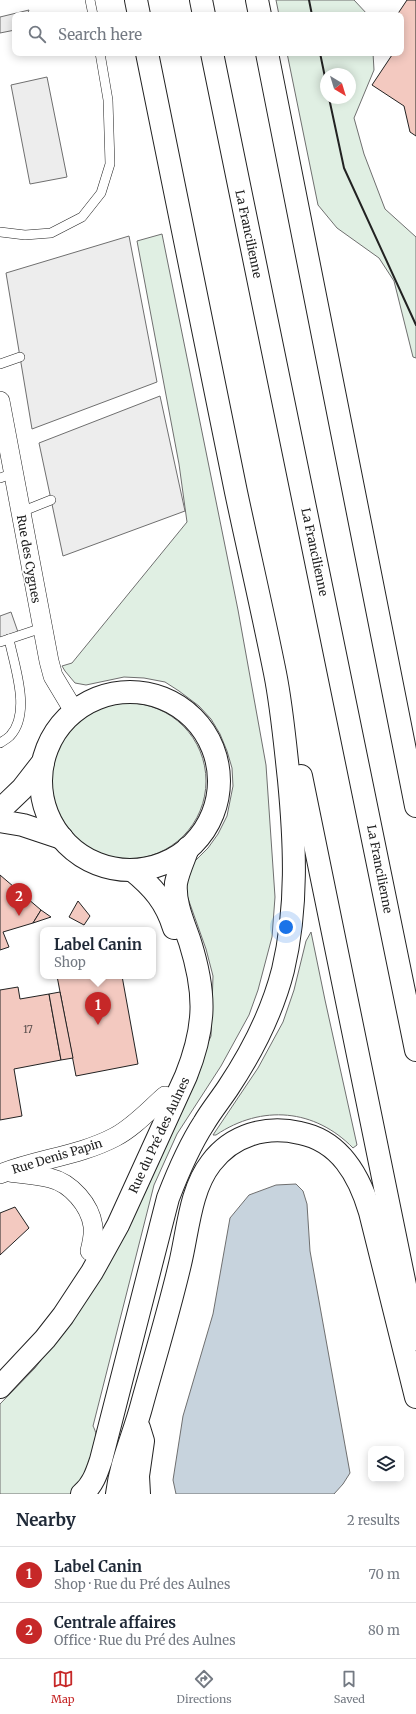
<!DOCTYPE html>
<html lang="en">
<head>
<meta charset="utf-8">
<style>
  :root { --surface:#fff; --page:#f2f2f3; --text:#1f2937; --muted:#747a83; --line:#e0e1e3; --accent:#c62828 }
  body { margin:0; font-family:Merriweather,serif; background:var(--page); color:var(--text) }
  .controls { position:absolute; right:12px; bottom:12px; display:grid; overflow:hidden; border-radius:8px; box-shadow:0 2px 10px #0003 }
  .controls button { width:36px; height:36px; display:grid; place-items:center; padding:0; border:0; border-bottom:1px solid var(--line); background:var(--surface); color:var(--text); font:20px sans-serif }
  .compass { position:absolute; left:320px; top:68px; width:36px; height:36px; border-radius:50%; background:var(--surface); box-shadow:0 2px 10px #0003; rotate:142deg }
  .you { position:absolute; left:286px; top:927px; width:14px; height:14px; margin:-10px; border:3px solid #fff; border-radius:50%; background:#1a73e8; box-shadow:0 0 0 6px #1a73e833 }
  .badge { display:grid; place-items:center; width:26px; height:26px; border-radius:50%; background:var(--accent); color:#fff; font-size:13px; font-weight:700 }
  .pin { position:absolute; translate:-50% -33px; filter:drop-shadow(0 1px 2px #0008) }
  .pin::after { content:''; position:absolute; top:21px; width:14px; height:12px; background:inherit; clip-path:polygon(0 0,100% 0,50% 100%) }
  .popup { position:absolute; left:40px; top:927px; width:116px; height:52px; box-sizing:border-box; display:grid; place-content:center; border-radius:8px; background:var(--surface); filter:drop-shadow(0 1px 3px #0005); font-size:13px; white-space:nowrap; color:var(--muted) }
  .popup b { font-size:15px; color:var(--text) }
  .popup::after { content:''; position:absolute; left:50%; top:100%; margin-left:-8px; border:8px solid transparent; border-top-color:var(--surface) }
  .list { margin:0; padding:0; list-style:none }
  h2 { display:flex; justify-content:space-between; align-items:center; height:52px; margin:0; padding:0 16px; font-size:17px }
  h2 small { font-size:13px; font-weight:400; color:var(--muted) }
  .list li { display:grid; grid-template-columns:26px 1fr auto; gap:12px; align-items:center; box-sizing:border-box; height:56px; padding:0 16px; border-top:1px solid var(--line) }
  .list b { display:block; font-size:15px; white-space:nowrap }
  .list p { margin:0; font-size:13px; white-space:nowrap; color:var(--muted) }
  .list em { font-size:13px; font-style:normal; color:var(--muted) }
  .icon { flex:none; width:22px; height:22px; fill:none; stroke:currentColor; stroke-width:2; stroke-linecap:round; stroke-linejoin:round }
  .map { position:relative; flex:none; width:416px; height:1494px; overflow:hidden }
  .search { position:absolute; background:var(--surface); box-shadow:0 2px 10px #0003; left:12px; right:12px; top:12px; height:44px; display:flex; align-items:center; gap:10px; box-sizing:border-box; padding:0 14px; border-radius:8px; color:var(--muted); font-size:15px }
  .sheet { height:164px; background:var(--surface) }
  nav { display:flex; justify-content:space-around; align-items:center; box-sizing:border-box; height:56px; border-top:1px solid var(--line); background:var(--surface); font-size:11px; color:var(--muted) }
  nav a { display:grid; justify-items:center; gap:2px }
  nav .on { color:var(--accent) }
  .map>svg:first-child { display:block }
  .green { fill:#e0efe3; stroke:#6f6f6f; fill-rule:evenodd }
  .parking { fill:#ededed; stroke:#6f6f6f }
  .water { fill:#c7d3dd; stroke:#6f6f6f }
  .building { fill:#f3c9c0; stroke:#222 }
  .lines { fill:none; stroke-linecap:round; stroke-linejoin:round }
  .lane-casing { stroke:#222; stroke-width:10 }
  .street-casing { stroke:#222; stroke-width:20 }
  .secondary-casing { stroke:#222; stroke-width:24 }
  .highway-casing { stroke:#222; stroke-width:24 }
  .lane { stroke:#fff; stroke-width:9 }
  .street { stroke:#fff; stroke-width:19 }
  .secondary { stroke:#fff; stroke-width:22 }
  .highway { stroke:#fff; stroke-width:22 }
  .wall { stroke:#222; stroke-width:2 }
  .labels { text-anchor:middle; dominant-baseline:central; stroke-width:3; stroke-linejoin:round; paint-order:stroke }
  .number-label { font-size:10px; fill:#564c4a }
  .street-label { font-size:12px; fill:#222; stroke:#fff }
</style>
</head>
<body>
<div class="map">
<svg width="416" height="1494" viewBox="0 0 416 1494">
  <rect width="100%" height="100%" fill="#fff"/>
  <g class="green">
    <polygon points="276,0 354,0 368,15 279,15"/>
    <path d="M287,53h86l1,17 -20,48 10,36 21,55 31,28v121l-3,-1 -19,-76 -15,-23 -42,-30 -19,-23zM326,74h24v24h-24z"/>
    <path d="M162,234l76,376 28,155 9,132 -3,40 -14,53 -9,25 -28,51 -44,68 -23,51 -61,241c1,2 3,6 3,9 3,16 -13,49 -26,59h-70v-90l35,-36 34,-45 73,-132 69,-155 2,-60 -7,-27 -21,-59 6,-25 17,-17 10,-14 9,-18 6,-30 -1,-18 -5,-17 -7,-17 -9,-15 -12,-13 -20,-15 -14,-9 -21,-4 -20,-1 -38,8 -11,-2 -10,-12 -3,-5 10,-3 115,-141 -8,-58 -42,-223z"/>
    <circle cx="128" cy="781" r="78"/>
    <path d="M311,932l14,68 32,145 -4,3c-38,-39 -91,-44 -137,-13h-3l45,-67 25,-46 11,-32 12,-49z"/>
  </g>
  <g class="parking">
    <polygon points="29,10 27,15 15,15 15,30 0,33 0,17"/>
    <polygon points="47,77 67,177 30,184 11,85"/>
    <polygon points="129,236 157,382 32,429 6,273"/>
    <polygon points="160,396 185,511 63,556 39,443"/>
    <polygon points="11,612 19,635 0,642 0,616"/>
  </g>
  <polygon class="water" points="296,1184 303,1191 307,1204 310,1251 350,1473 343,1484 334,1494 176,1494 173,1480 183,1416 213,1314 230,1218 249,1195 276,1185"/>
  <g class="building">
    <polygon points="407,0 416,0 416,136 410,132 404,106 372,85 392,55 391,53 401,53 401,15 397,15"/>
    <polygon points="0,875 41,910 33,923 3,932 9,947 0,950"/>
    <polygon points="78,901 90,916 84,925 69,917"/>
    <polygon points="41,910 51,917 33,923"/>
    <polygon points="57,976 122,976 138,1064 76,1076"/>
    <polygon points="18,987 20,999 49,994 61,1060 14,1069 22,1116 0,1120 0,990"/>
    <polygon points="60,992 73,1058 61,1060 49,994"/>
    <polygon points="15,1207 29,1228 0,1255 0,1213"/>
  </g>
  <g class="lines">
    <g class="lane-casing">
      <g id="lane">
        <polyline points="90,0 93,15"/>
        <polyline points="0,232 25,235 51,233 82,217 101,193 110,164 108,100 100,53"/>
        <polyline points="0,364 20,357"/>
        <polyline points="0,478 14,473"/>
        <polyline points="21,512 51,500"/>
        <polyline points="0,642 42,628"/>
        <path d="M0,743c3,-2 7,-4 10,-7 22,-23 4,-71 -1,-97"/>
      </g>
    </g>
    <g class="street-casing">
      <g id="street">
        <polyline points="0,401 49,661 53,676 74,711"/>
        <path d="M10,1172c13,2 27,3 40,6 21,5 40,27 43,48 1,8 -1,17 -3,25"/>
        <path d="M0,1174c37,-15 79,-18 115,-37 19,-10 34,-27 50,-41"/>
      </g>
    </g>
    <g class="secondary-casing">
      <g id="secondary">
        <circle cx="130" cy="781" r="89"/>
        <polyline points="0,810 22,789 43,762"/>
        <polyline points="0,821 23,825 62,838"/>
        <path d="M132,870c21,17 34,32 42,58"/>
        <path d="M0,1387l45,-48 18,-23 29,-44 26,-47 68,-149c20,-50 20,-83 4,-134 -6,-18 -16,-39 -14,-59 2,-11 8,-24 12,-35"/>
      </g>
    </g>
    <g class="highway-casing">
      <g id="highway">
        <polyline points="136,0 139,15"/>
        <polyline points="201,0 204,15"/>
        <polyline points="257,0 260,15"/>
        <polyline points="212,53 416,1050"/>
        <polyline points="267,53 416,806"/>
        <polyline points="301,776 416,1339"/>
        <polyline points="139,1428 143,1441 138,1476 139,1494"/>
        <path d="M82,1494c11,-9 15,-22 19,-34l67,-262c10,-26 21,-52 36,-75 7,-12 16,-23 24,-35 24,-36 44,-75 55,-118 15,-63 12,-127 6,-190 -4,-36 -7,-72 -14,-107 -12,-60 -26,-120 -39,-181 -30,-146 -59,-293 -89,-439"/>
        <path d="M117,1494c4,-33 17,-59 25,-90 13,-47 27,-93 38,-140 8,-33 10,-74 31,-101 21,-28 55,-38 89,-30 40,8 59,42 70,79l46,185"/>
      </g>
    </g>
    <use href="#lane" class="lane"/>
    <use href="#street" class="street"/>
    <use href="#secondary" class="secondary"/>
    <use href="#highway" class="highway"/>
    <g class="wall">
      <polyline points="309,0 312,15"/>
      <polyline points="320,53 326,82"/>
      <polyline points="329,98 344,168 416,325"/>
    </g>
  </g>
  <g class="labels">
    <g class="number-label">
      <text x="28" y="1029">17</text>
    </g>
    <g class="street-label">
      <text transform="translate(249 234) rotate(78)">La Francilienne</text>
      <text transform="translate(315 552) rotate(78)">La Francilienne</text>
      <text transform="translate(29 559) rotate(80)">Rue des Cygnes</text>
      <text transform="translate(380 869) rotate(79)">La Francilienne</text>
      <text transform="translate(159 1135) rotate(-65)">Rue du Pré des Aulnes</text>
      <text transform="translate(57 1156) rotate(-17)">Rue Denis Papin</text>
    </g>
  </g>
</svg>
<div class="controls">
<button><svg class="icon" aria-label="layers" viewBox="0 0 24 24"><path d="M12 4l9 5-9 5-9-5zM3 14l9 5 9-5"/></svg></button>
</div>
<svg class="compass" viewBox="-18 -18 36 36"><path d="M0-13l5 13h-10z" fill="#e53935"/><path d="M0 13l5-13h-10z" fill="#747a83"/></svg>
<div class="you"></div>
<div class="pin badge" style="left:98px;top:1025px">1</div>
<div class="popup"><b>Label Canin</b>Shop</div>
<div class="pin badge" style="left:19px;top:916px">2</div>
<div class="search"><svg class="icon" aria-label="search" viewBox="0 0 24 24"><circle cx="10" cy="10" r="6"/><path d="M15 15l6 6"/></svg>Search here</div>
</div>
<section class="sheet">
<h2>Nearby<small>2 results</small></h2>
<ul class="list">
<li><span class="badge">1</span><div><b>Label Canin</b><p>Shop · Rue du Pré des Aulnes</p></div><em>70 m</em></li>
<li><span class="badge">2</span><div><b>Centrale affaires</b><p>Office · Rue du Pré des Aulnes</p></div><em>80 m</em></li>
</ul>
</section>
<nav>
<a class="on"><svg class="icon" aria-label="map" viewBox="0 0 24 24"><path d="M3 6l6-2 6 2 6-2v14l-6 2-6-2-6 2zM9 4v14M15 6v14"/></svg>Map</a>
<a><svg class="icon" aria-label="directions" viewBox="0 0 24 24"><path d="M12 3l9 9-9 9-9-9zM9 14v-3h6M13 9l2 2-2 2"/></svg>Directions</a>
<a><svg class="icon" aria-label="saved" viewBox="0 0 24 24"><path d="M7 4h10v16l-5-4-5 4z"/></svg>Saved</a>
</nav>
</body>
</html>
